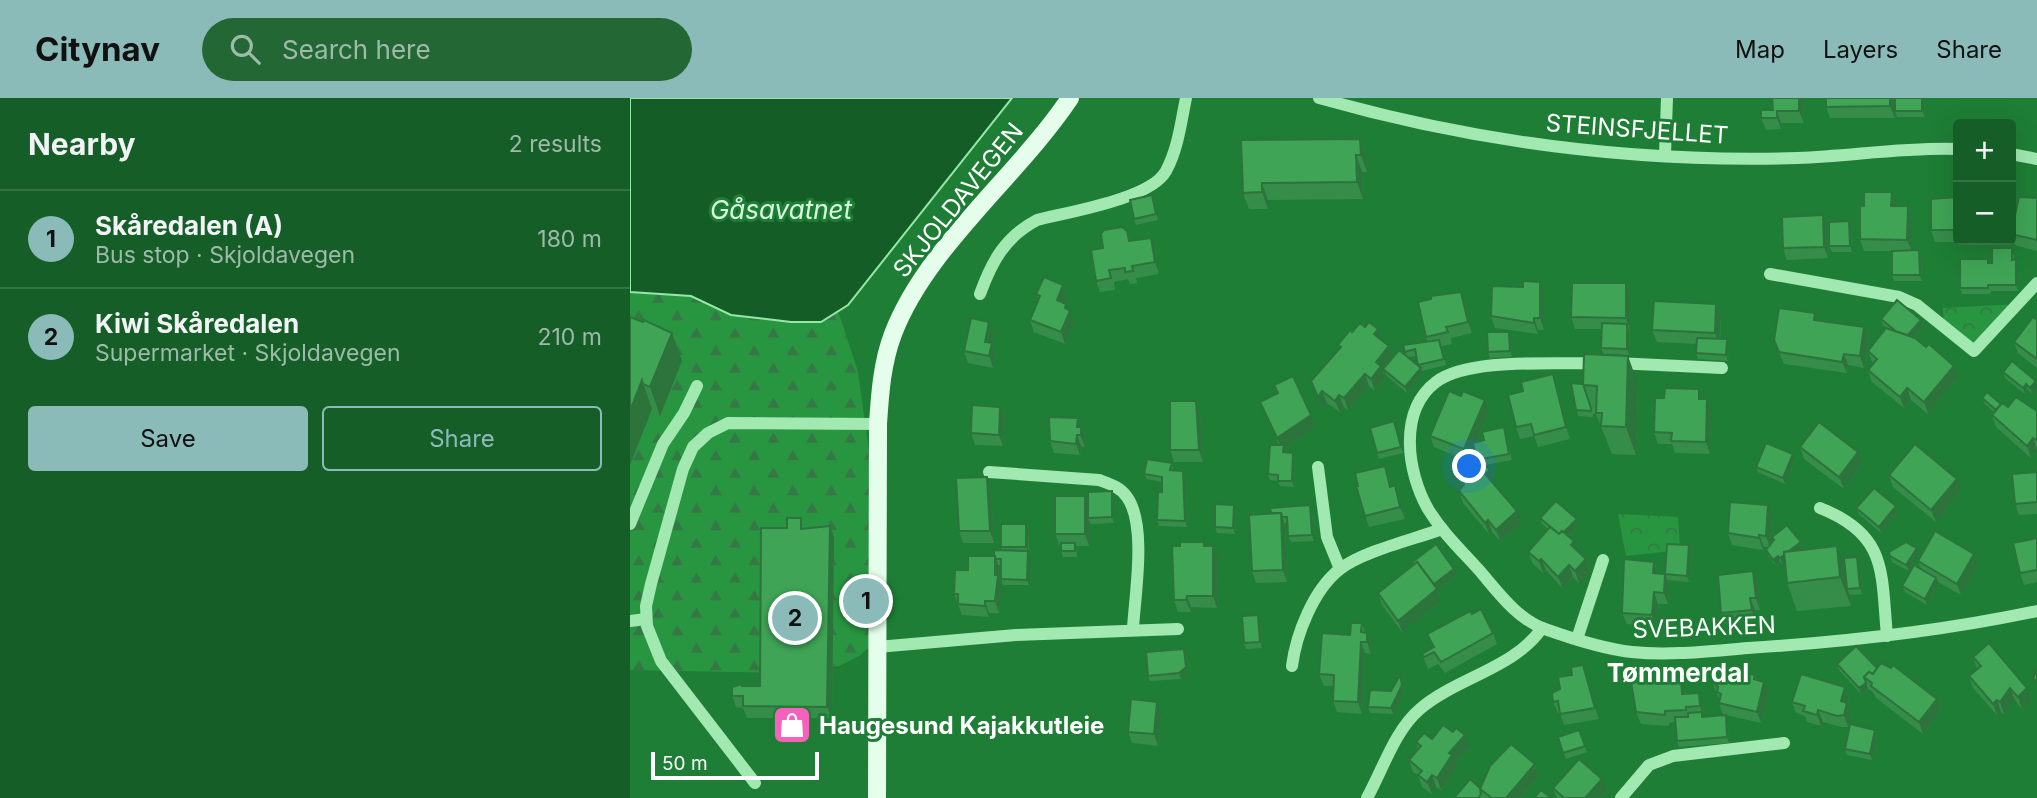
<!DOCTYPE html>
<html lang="en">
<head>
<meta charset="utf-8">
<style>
  :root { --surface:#165e28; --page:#236734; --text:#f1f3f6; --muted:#9ebaa8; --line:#357345; --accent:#8bbbb9 }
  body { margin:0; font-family:Inter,sans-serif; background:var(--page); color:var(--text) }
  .controls { position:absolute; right:21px; top:21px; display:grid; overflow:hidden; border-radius:7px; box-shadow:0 7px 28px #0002 }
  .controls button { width:63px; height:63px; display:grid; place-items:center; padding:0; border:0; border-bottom:2px solid var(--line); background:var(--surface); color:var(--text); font:35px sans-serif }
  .scale { position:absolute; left:21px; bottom:18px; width:168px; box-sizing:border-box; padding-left:7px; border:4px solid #fff; border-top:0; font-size:19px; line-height:24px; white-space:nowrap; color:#fff; -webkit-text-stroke:5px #1e7e35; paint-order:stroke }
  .you { position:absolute; left:840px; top:369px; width:24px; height:24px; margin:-18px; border:5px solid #fff; border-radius:50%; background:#1a73e8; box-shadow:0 0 0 10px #1a73e833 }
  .badge { display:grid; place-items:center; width:46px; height:46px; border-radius:50%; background:var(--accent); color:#111; font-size:23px; font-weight:700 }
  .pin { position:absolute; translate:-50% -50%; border:4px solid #fff; box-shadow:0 2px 7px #0006 }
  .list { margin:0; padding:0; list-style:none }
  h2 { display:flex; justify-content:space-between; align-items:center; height:91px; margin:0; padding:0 28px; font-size:30px }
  h2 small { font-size:23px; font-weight:400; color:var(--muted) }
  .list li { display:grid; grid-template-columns:46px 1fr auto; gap:21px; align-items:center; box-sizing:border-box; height:98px; padding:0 28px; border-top:2px solid var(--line) }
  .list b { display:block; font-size:26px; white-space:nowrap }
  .list p { margin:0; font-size:23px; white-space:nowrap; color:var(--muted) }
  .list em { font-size:23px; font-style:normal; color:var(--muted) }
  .actions { display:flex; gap:14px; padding:21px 28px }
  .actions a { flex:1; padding:16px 0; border:2px solid var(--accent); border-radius:7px; text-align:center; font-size:24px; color:var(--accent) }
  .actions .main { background:var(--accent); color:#111 }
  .icon { flex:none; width:38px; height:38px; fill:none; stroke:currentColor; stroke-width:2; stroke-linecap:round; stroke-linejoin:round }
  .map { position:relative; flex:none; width:1407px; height:700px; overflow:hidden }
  header { display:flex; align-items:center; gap:42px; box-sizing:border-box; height:98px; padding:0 35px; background:var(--accent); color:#111 }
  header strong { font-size:33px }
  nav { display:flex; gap:38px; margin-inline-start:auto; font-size:24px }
  .search { width:490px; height:63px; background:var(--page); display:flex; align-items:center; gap:18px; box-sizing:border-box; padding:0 24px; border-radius:38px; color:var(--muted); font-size:26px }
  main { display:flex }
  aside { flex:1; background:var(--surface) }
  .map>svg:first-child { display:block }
  .forest { fill:url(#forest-firs) }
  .park { fill:url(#park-crowns) }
  .water { fill:#145d26; stroke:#95e9a7; stroke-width:2 }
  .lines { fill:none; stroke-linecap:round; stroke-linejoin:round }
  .minor { stroke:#a2e8b1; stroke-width:12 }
  .major { stroke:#e4feeb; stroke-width:18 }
  .wall { fill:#368d4a; fill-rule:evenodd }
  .shaded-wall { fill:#2c733c }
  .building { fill:#3fa456; stroke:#2c733c; stroke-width:2 }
  .labels { text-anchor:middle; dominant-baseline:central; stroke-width:6; stroke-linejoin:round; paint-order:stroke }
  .street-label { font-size:24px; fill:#fff; stroke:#1e7e35 }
  .poi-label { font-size:24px; font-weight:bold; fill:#fff; stroke:#1e7e35; text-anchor:start }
  .water-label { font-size:26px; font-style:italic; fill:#daf8e0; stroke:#1e7e35 }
  .neighbourhood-label { font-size:26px; font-weight:bold; fill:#fff; stroke:#1e7e35 }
</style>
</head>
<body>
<header>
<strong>Citynav</strong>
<div class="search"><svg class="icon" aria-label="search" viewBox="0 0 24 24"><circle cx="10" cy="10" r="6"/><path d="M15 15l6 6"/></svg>Search here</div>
<nav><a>Map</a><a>Layers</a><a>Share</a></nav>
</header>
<main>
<aside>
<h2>Nearby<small>2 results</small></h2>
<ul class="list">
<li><span class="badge">1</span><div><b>Skåredalen (A)</b><p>Bus stop · Skjoldavegen</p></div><em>180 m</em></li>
<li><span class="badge">2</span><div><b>Kiwi Skåredalen</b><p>Supermarket · Skjoldavegen</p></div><em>210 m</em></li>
</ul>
<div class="actions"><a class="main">Save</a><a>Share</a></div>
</aside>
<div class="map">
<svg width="1407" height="700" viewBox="0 0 1407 700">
  <defs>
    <pattern id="forest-firs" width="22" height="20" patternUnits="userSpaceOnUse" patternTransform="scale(1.75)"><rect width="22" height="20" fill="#289641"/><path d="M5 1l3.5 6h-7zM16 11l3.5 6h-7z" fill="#367845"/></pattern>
    <pattern id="park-crowns" width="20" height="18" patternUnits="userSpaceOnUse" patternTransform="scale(1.75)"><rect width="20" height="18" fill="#289641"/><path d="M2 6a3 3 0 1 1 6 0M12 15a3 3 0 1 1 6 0" fill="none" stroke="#367845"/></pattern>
  </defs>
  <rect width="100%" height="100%" fill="#1e7e35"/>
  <polygon class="forest" points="0,194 61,198 101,217 161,224 191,224 208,213 228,274 248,421 249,541 229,558 209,568 162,575 0,572"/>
  <g class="park">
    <polygon points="1388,206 1344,253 1314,229 1313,210"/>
    <polygon points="988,416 1048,419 1050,452 996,458"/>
  </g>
  <polygon class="water" points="0,0 382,0 218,207 191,224 161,224 101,217 61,198 0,194"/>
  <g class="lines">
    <g class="minor">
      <path d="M689,0c155,44 317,65 479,60 54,-2 107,-11 160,-9"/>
      <polyline points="1035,56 1037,0"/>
      <polyline points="1381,56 1407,61"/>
      <polyline points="1140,176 1269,199 1287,207 1344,253 1407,185"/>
      <path d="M350,196c12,-33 25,-57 57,-74 31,-8 114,-21 129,-49 12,-22 15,-49 20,-73"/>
      <path d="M968,265c-43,2 -128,-6 -162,19 -38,29 -29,90 -8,127 14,23 33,41 51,61 19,22 38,49 66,59 28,10 58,20 87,23 38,4 78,-1 116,-4 97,-6 194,-17 289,-37"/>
      <polyline points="986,265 1092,270"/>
      <polyline points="688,369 697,439 710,471"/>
      <path d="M359,374l110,8c11,4 21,7 28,17 20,28 8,97 6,131"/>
      <path d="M1190,410c68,27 61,64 67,128"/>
      <polyline points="0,426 33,346 54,315 67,288"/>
      <polyline points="0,523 16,521"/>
      <polyline points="947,541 973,462"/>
      <polyline points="247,549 386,537 548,531"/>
      <path d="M662,568c4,-31 21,-76 48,-97 24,-18 72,-29 102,-40"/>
      <polyline points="125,685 31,563 17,528 16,508 21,486 53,371 63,349 78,335 98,325 248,326"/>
      <path d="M737,700c16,-29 28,-68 53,-89 36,-31 95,-41 122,-81"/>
      <polyline points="991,700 1019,667 1043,658 1154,645"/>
    </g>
    <path class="major" d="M247,700l1,-374c2,-31 4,-61 15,-90 33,-87 125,-158 177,-236"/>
  </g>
  <g class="wall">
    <polygon points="1173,0 1174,25 1151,25 1151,31 1136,32 1131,20 1143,12"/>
    <polygon points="1265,0 1265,20 1200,20 1196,9"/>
    <polygon points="1294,0 1295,19 1267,19 1265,13"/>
    <polygon points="730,41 736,58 737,74 732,74 733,101 638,102 638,111 619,111 613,95"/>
    <polygon points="1328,99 1328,142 1350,142 1350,144 1305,144 1301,132"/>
    <polygon points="1407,100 1407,153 1385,147 1381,136"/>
    <polygon points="524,103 528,122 506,127 504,121"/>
    <polygon points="1266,106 1266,108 1278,108 1282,120 1282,152 1291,158 1292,183 1264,183 1262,177 1262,153 1234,153 1230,141"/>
    <polygon points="1193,117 1197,129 1198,160 1157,162 1153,150"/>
    <polygon points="1221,129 1222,154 1202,154 1199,148"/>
    <polygon points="497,133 501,143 525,151 529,176 506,180 507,185 500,186 498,181 484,184 485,192 470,194 466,183 473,150"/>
    <polygon points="1384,156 1384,162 1386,161 1388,167 1388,193 1361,193 1360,196 1332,196 1330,190 1362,165"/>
    <polygon points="996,185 1000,197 999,257 974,256 971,250 972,231 945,231 941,219"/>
    <polygon points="433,187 437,199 434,205 438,212 440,213 445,224 435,246 404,234 400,222 409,202 406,196"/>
    <polygon points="914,195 914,232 908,232 908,236 865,230 861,218"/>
    <path d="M835,206l7,29 -21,5 1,6 -10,2 4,19 -24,6 1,3 -16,19 -21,-18 -3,-6 -1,2 3,7 -10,13 -6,-5 -21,24 -4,-3 -4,5 -13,-9 -4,6 -12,-28 28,-32 -1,-4 14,-13 30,9 11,17 13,-3 -1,-3 23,-10 -2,-5zM786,258l2,9 -10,-8z"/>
    <polygon points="1091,218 1090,241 1097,241 1099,247 1098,263 1068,261 1066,255 1066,246 1027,244 1022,232"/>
    <polygon points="0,219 52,263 30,318 23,315 22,311 0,367"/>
    <polygon points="1251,221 1291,222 1293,228 1284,239 1328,279 1298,316 1281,302 1274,310 1242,284 1238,272 1243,266 1238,253 1259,231 1253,227"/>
    <polygon points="1407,222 1407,270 1388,255 1384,244"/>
    <polygon points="1188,223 1234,229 1239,240 1234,270 1218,267 1217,275 1154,266 1144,242"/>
    <polygon points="879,234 881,240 882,259 860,260 858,254"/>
    <polygon points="364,236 362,245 366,257 363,270 338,265 334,253"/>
    <polygon points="1373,274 1406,283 1403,296 1398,292 1395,296 1375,280"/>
    <polygon points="923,276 927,287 940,341 908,349 904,338 890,341 886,329 893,293"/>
    <polygon points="941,285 1008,286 1006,357 982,356 966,316 963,316 963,319 948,318"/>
    <polygon points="644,287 685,329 655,350 656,355 663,355 665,361 664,389 650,388 648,383 640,382 638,376 649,347 630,304 647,296"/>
    <polygon points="1352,300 1371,306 1378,309 1407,313 1407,352 1401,360 1366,329 1362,317 1364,314 1355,306"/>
    <polygon points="1073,301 1081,313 1080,356 1045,355 1042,346 1028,346 1024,334"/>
    <polygon points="370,309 375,320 373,348 345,347 341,335"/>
    <polygon points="859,313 846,344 854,342 874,329 882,362 855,367 860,372 864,383 863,385 892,425 870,443 862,434 859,436 833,405 829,393 832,388 829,380 852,370 855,367 849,368 844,349 838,363 804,349 800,338"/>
    <polygon points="570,314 573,364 544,364 540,352"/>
    <polygon points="448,320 456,341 455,349 451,348 450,357 424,355 420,343"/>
    <polygon points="764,323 773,355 749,361 747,355"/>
    <polygon points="1170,349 1232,366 1214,391 1174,361"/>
    <polygon points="1165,362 1155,386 1128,374 1126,369"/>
    <polygon points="542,365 543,372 553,373 556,379 557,429 529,428 527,422 532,394 532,384 517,381 514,376"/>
    <polygon points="1407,374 1407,416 1389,417 1385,406"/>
    <polygon points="1259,377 1331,393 1306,424 1263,389"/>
    <polygon points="759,379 761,388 765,387 769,399 775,421 739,429 726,388"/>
    <polygon points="361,391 364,445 333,445 329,433"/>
    <polygon points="482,393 484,399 484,425 461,426 459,423 459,448 446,448 447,459 433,459 431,453 431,448 430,448 425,436 455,398 458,406"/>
    <polygon points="680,407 682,413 684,443 661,444 658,438 657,425 655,425 657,484 626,485 622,473 641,416"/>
    <polygon points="1266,408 1268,414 1251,435 1229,416 1226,410"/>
    <polygon points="606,413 605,436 587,435 585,429"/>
    <polygon points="1142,418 1140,446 1143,443 1142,439 1171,444 1173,450 1170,452 1215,471 1229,465 1232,496 1220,497 1221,508 1167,513 1157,485 1155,464 1152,466 1150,464 1146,468 1138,458 1136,452 1138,449 1134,449 1133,452 1102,447 1098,435"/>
    <polygon points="171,420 175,430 204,439 202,620 117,620 113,610 106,609 102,598 113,588 130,588 157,430"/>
    <polygon points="910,420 947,421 949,427 939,438 948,454 956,461 960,472 949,485 943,479 933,491 916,472 913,475 903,466 898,454 918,431 912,426"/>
    <polygon points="396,426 399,432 399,487 373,487 371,481 371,467 368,467 369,481 372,489 369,515 359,515 359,519 332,517 324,496 338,472 372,452 371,449"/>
    <polygon points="1407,440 1407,484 1394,487 1390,475"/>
    <polygon points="574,444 576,448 588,459 587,510 561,509 561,514 548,514 544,502 550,448"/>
    <polygon points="1059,447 1062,453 1059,484 1037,482 1039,487 1038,506 1028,506 1026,529 997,526 992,515 1024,464 1028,475 1035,475"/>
    <polygon points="1287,450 1289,456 1279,473 1262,464 1259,454"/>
    <polygon points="1344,456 1348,468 1331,497 1308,484 1309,485 1297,507 1275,494 1272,488 1291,471 1288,463"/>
    <polygon points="781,465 827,477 807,491 811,503 772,534 752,507 748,495 782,468"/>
    <polygon points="1123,473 1128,485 1130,512 1125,512 1126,523 1095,526 1091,515"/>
    <polygon points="842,516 863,535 867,546 815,575 808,566 798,571 792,556 803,550 797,536"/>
    <polygon points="630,523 632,550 616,551 614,545"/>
    <polygon points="732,525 735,534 737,535 741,546 741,556 735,555 732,616 707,614 703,603 703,588 694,588 689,576 720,537"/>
    <polygon points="554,551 556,557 558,575 551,581 520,583 518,578"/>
    <polygon points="1343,559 1397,590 1402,602 1392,611 1385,602 1374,616 1371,614 1367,617 1343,590 1339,578 1347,571"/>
    <polygon points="1207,566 1247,570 1307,601 1311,612 1293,636 1245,599 1243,594 1238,591 1231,596 1209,572"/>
    <polygon points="953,567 969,621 934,627 930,615 928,615 923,604 930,591 942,577"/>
    <polygon points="1034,574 1037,581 1051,580 1056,596 1073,607 1074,619 1096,617 1093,617 1089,605 1090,603 1082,584 1125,577 1127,582 1139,595 1131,625 1096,617 1098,623 1099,645 1049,649 1047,643 1045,624 1039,625 1039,628 1011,626 1006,614 1016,583"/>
    <polygon points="772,583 774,593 763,616 740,615 738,609 761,593"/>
    <polygon points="1215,589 1219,601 1218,606 1221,617 1218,629 1211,629 1193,624 1191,628 1177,624 1175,618 1166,615 1162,604"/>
    <polygon points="527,604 531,615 528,648 502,645 498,634"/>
    <polygon points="949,632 957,654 936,661 928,639"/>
    <polygon points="1245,632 1247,638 1242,662 1217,657 1215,651"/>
    <polygon points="802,641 840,649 825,664 827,669 811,692 806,689 802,696 792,689 788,677 783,674 779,662 788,651 786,644"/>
    <polygon points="905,666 909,678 890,700 824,700"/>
    <polygon points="923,690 977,693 970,700 927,700"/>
  </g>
  <g class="shaded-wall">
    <polygon points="1169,0 1173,0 1174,25 1169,13"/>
    <polygon points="1260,0 1265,0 1265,20 1260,8"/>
    <polygon points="1292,0 1294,0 1295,19 1292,13"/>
    <polygon points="1147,13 1151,25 1151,31 1147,20"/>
    <polygon points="730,41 736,58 737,74 731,57"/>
    <polygon points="726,57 732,74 733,101 727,84"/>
    <polygon points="632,85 638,102 638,111 632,94"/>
    <polygon points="1262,94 1266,106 1265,120 1261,108"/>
    <polygon points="1278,108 1282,120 1282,153 1277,142"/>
    <polygon points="1193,117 1197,129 1198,160 1194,149"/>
    <polygon points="1219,123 1221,129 1222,154 1220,148"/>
    <polygon points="521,140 525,151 529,176 525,164"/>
    <polygon points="1289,152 1291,158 1292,183 1290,177"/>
    <polygon points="1386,161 1388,167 1388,193 1386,187"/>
    <polygon points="910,184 914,195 914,232 910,220"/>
    <polygon points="996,185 1000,197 1000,231 996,220"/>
    <polygon points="433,187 437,199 431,214 427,202"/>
    <polygon points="831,194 835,206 842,235 838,224"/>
    <polygon points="436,206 439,215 440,213 445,224 435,246 431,234 435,210"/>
    <polygon points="1086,206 1091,218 1089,247 1085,235"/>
    <polygon points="904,220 908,232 908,236 904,225"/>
    <polygon points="1291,222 1293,228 1277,247 1275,241"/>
    <polygon points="359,224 364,236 362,245 366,257 363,270 355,244"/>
    <polygon points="997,226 999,232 999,257 997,251"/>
    <polygon points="1234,229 1239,240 1234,270 1230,258"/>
    <polygon points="748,231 752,243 744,236"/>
    <polygon points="879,234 881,240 882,259 880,253"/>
    <polygon points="42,235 52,263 30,318 20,289"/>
    <polygon points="1097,241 1099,247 1098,263 1096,257"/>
    <polygon points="759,248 763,260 752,273 755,280 745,293 741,281 746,264"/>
    <polygon points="1214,256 1218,267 1217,275 1212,264"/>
    <polygon points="998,258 1008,286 1006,357 996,329"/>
    <polygon points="1324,268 1328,279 1298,316 1294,304"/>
    <polygon points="791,270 793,276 777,295 775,289"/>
    <polygon points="735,276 739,288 718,312 714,300"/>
    <polygon points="923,276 927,287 940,341 936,329"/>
    <polygon points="12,282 22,311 0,367 0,313"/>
    <polygon points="1406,283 1407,291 1403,296 1400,290"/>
    <polygon points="1396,286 1398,292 1395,296 1393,290"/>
    <polygon points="1277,290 1281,302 1274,310 1270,299"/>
    <polygon points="692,293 697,305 693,311 688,299"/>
    <polygon points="709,297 714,309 710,314 705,303"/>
    <polygon points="1077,301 1081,313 1080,356 1076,344"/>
    <polygon points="855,302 859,313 838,363 834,351"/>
    <polygon points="566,303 570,314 573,364 569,352"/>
    <polygon points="370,309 375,320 373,348 369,337"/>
    <polygon points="681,317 685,329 655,350 656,353 656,360 647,340"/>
    <polygon points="448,320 456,341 455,349 447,329"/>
    <polygon points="447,337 451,348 450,357 446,346"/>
    <polygon points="1403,340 1407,352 1401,360 1397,348"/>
    <polygon points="1228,354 1232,366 1214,391 1209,379"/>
    <polygon points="663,355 665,361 664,389 662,383"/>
    <polygon points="1163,356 1165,362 1155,386 1153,380"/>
    <polygon points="860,372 864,383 860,387 855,376"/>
    <polygon points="553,373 556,379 557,429 555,423"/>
    <polygon points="357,379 361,391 364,445 360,433"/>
    <polygon points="1327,381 1331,393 1306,424 1301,412"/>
    <polygon points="765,387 769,399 775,421 770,409"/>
    <polygon points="482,393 484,399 484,425 482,419"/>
    <polygon points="455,398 460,410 458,420 459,423 459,448 455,436"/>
    <polygon points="604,407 606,413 605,436 603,430"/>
    <polygon points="680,407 682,413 684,443 682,437"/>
    <polygon points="1138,407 1142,418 1140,449 1136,438"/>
    <polygon points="1266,408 1268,414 1251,435 1249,429"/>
    <polygon points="887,413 892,425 870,443 866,432"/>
    <polygon points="651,415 655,427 657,484 653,472"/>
    <polygon points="947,421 949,427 932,445 930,439"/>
    <polygon points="858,422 862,434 859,436 855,425"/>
    <polygon points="396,426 399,432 398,455 396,449"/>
    <polygon points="200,428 204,439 202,620 197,609"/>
    <polygon points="1129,437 1134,449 1133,452 1129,440"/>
    <polygon points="944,443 949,455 941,447"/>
    <polygon points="1171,444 1173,450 1152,466 1150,460"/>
    <polygon points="1059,447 1062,453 1059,484 1057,478"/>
    <polygon points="583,448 588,459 587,510 583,498"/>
    <polygon points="1207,448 1218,477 1217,491 1220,497 1221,508 1210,479"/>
    <polygon points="1287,450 1289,456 1279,473 1276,467"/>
    <polygon points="398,453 400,459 399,487 397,482"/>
    <polygon points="1344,456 1348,468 1331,497 1327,486"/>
    <polygon points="365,458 369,470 369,481 372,489 369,515 365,503"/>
    <polygon points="1148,458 1150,464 1146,468 1143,462"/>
    <polygon points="1227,459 1229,465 1232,496 1230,490"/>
    <polygon points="911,461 916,472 913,475 909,463"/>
    <polygon points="956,461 960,472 949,485 945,473"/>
    <polygon points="1024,464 1028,475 1023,475"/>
    <polygon points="939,467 943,479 933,491 928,479"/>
    <polygon points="824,471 827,477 807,491 811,503 772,534 768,523 802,487"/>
    <polygon points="1123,473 1128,485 1130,512 1126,500"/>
    <polygon points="1035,476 1039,487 1038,506 1034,495"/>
    <polygon points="1306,480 1309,485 1297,507 1295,501"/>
    <polygon points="1024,494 1028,506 1026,529 1022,517"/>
    <polygon points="557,498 561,509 561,514 556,502"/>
    <polygon points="1120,500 1125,512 1126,523 1122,512"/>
    <polygon points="355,503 359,515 359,519 355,508"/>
    <polygon points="628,517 630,523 632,550 630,544"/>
    <polygon points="737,535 741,546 741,556 737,544"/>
    <polygon points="731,544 735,555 732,616 728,604"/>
    <polygon points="554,551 556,557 558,575 551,581 549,575"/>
    <polygon points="953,567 957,578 969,621 965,610"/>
    <polygon points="770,577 774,593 763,616 761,610"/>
    <polygon points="1051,580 1055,592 1056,608 1052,596"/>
    <polygon points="1134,584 1139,595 1131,625 1127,614"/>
    <polygon points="1236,585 1238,591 1231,596 1229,590"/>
    <polygon points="1215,589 1219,601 1218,606 1221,617 1218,629 1214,617 1211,603"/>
    <polygon points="1380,590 1385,602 1374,616 1370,604"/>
    <polygon points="1397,590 1402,602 1392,611 1388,599"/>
    <polygon points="1069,595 1073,607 1074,620 1070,608"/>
    <polygon points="1307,601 1311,612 1293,636 1289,624"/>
    <polygon points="1367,602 1371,614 1367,617 1363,606"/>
    <polygon points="527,604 531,615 528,648 524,636"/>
    <polygon points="1188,612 1193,624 1191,628 1187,617"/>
    <polygon points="1096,617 1098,623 1099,645 1097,639"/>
    <polygon points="1245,632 1247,638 1242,662 1240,656"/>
    <polygon points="835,637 840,649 825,664 827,669 811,692 807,680 819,655"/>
    <polygon points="905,666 909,678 890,700 876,700"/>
    <polygon points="802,677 806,689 802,696 797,684"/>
    <polygon points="972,681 977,693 970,700 955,700"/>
  </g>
  <g class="building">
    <polygon points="1142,0 1169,0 1169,13 1147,13 1147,20 1131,20 1131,12 1143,12"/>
    <polygon points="1196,0 1260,0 1260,8 1196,9"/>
    <rect x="1265" y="0" width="27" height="13"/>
    <polygon points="730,41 731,57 726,57 727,84 632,85 632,94 613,95 611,42"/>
    <polygon points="1234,94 1262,94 1261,108 1278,108 1277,142 1230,141 1230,108 1234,108"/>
    <polygon points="522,97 526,116 504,121 500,102"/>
    <polygon points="1328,99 1328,132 1301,132 1301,101"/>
    <polygon points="1389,99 1407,100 1407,142 1381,136"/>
    <polygon points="1193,117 1194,149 1153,150 1152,119"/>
    <polygon points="1219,123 1220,148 1199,148 1199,124"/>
    <polygon points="492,129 497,133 499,143 521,140 525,164 502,168 503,173 495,174 495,170 479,172 481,180 466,183 461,152 473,150 471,136 474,132"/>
    <polygon points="1362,150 1382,150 1382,162 1386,161 1386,187 1358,187 1358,190 1330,190 1330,161 1358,161 1358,165 1362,165"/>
    <polygon points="1289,152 1290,177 1262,177 1262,153"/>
    <polygon points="414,179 433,187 427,202 436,206 435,210 440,213 431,234 400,222 410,198 406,196"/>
    <polygon points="893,183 910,184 910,220 904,220 904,225 861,218 862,188 893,189"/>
    <polygon points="942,185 996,185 996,220 941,219"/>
    <polygon points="831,194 838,224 816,229 818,234 796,239 788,204 801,201 801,198"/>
    <polygon points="1267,202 1291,222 1278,237 1267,234 1251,221"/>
    <polygon points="1024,203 1086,206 1085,235 1022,232"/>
    <polygon points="1149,210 1185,215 1184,222 1234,229 1230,258 1214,256 1212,264 1149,254 1144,242"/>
    <polygon points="0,219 13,224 14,222 42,235 20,289 13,286 12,282 0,313"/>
    <polygon points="1403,219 1407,222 1407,261 1384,244"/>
    <polygon points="341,220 359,224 355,244 362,245 359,258 334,253"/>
    <polygon points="739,224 748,231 744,236 759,248 746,264 751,268 741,281 735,276 714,300 709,297 705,303 692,293 688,299 681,283 711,249 708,247 720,232 722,234 730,225 735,229"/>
    <polygon points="972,225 997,226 997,251 971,250"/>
    <polygon points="1256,230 1285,240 1296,249 1299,246 1324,268 1294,304 1277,290 1270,299 1238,272 1247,261 1238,253"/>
    <polygon points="857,234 879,234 880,253 858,254"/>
    <polygon points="1067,240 1097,241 1096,257 1066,255"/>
    <polygon points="809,242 814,261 788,267 785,251 775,254 773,247"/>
    <polygon points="769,252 791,270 775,289 753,271"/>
    <polygon points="954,256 998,258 996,329 971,328 972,315 966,315 967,288 953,287"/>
    <polygon points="1382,263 1406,283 1400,290 1396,286 1393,290 1373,274"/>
    <polygon points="923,276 936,329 904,337 901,326 886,329 878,297 893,293 891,284"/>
    <polygon points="663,278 681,317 647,340 630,304 648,295 644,287"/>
    <polygon points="941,285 953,286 961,310 961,313 946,312"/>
    <polygon points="1035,290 1069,291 1069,301 1077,301 1076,344 1041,343 1042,335 1024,334 1025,300 1034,300"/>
    <polygon points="819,293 831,298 833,293 855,302 834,351 800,338"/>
    <polygon points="1357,294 1371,306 1366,312 1352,300"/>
    <polygon points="1386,299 1407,313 1407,342 1403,340 1397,348 1362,317 1372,305 1378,309"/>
    <polygon points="540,303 566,303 569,352 540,352"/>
    <polygon points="342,307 370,309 369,337 341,335"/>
    <polygon points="419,319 448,320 447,329 451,329 451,337 447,337 446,346 420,343"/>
    <polygon points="764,323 771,349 747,355 740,330"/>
    <polygon points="1189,324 1228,354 1209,379 1170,349"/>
    <polygon points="874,329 879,356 846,362 843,345 854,342 852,334"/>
    <polygon points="1136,345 1163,356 1153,380 1126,369"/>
    <polygon points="1285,346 1327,381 1301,412 1259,377"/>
    <polygon points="640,347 654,347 653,354 663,355 662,383 648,383 648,377 638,376"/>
    <polygon points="517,361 542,365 540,372 553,373 555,423 527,422 528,394 532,394 532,379 514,376"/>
    <polygon points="855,367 860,372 855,376 887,413 866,432 858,422 855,425 829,393 834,386 829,380 840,369 852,370"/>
    <polygon points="755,368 760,389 765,387 770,409 735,418 726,388 728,388 725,375"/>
    <polygon points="1407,374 1407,404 1385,406 1382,376"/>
    <polygon points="357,379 360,433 329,433 326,380"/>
    <polygon points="1244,390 1266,408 1249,429 1226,410"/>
    <polygon points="482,393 482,419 458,420 458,394"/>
    <rect x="425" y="398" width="30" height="38"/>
    <polygon points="926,403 947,421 934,434 932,433 929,436 910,420"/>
    <polygon points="1100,404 1138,407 1136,438 1129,437 1129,440 1098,435"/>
    <polygon points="585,406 604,407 603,430 585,429"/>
    <polygon points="680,407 682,437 658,438 657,419 652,419 651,415 641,415 640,410"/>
    <polygon points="651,415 653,472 622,473 619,417"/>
    <polygon points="157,420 171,420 171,431 200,428 197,609 113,608 113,598 102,598 102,589 112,586 112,588 130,588 131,430 157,430"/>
    <rect x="371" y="426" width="25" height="23"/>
    <polygon points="1157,427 1171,444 1159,453 1154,454 1154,457 1150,460 1148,458 1143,462 1136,452 1144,442 1142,439"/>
    <polygon points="920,429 929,436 932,433 944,443 941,447 956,461 945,473 939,467 928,479 911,461 909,463 898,454"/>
    <polygon points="1305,433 1344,456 1327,486 1288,463"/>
    <polygon points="1407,440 1407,472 1390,475 1383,445"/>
    <polygon points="550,444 574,444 574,448 583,448 583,498 557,498 556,502 544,502 542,448 550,448"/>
    <polygon points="1276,444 1287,450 1276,467 1260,458 1259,454"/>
    <rect x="431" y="445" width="14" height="8"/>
    <polygon points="806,446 824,471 804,486 787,464 783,467 781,465"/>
    <polygon points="1037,446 1059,447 1057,478 1035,476"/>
    <polygon points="1207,448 1210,479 1157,485 1154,454"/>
    <polygon points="364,452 398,453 397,482 371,481 371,461 366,461 365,458 364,458"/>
    <polygon points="338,458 365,458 365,477 368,477 365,503 355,503 355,508 328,506 328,496 324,496 325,472 338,472"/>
    <polygon points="1227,459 1230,490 1217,491 1214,460"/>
    <polygon points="994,461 1024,464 1023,475 1035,476 1034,495 1024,494 1022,517 992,515"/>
    <polygon points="787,464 807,491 768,523 748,495"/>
    <polygon points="1284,467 1306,480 1295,501 1272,488"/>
    <polygon points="1123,473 1126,500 1120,500 1122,512 1091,515 1088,477"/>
    <polygon points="851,511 863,535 811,564 804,554 794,559 792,556 804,549 797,536 840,513 842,516"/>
    <polygon points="628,517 630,544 614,545 612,518"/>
    <polygon points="721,525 732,525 731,534 737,535 737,544 731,544 728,604 703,603 704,577 689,576 692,535 720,537"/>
    <polygon points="1359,545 1397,590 1388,599 1380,590 1370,604 1367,602 1363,606 1339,578 1351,568 1343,559"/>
    <polygon points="1226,548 1247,570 1243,576 1239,574 1234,579 1236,585 1229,590 1207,566"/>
    <polygon points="554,551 556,569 549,575 518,578 516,554"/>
    <polygon points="1251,565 1261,570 1263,567 1307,601 1289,624 1241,588 1242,585 1234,579 1239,574 1243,576"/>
    <polygon points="953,567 965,610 930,616 928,603 923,604 922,595 930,591 928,579 942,577 941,569"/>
    <polygon points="1089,570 1125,577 1124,581 1134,584 1127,614 1089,605 1091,596 1087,594 1088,589 1082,584"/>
    <polygon points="1407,570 1407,583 1403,581"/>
    <polygon points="1034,574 1034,582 1051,580 1052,596 1069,595 1070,608 1056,609 1056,612 1035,613 1035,617 1006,614 1001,584 1016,583 1016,575"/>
    <polygon points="1171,576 1215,589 1211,603 1217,605 1214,617 1207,618 1188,612 1187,617 1173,613 1175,608 1162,604"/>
    <polygon points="770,577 772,587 761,610 738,609 740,592 761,593"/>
    <polygon points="501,601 527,604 524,636 498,634"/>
    <polygon points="1072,614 1072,619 1096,617 1097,639 1047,643 1045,619 1058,619 1058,615"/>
    <polygon points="1220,626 1245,632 1240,656 1215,651"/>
    <polygon points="813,627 823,634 826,630 835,637 819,655 822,657 807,680 802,677 797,684 788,677 792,673 779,662 791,648 786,644 794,635 802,641"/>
    <polygon points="949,632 955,648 933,655 928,639"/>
    <polygon points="881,646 905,666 876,700 862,700 850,691 860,668"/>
    <polygon points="949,661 972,681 955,700 934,700 923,690"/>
    <polygon points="840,681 850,690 850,691 851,696 848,700 824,700"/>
    <polygon points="911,692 921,700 904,700"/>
  </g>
  <defs>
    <g id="shop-square" transform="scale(2.0125)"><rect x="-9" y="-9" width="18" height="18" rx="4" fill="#f661bd" stroke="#1e7e35"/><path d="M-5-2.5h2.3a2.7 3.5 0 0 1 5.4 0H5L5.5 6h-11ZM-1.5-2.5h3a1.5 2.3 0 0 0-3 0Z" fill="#fff"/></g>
  </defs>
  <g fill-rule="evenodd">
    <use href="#shop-square" x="162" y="627"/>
  </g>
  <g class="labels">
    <g class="street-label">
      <text transform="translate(1007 31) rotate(4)">STEINSFJELLET</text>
      <text transform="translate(328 102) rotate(-51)">SKJOLDAVEGEN</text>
      <text transform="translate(1074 529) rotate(-2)">SVEBAKKEN</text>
    </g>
    <g class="poi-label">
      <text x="189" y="627">Haugesund Kajakkutleie</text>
    </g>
    <g class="water-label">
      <text x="151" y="111">Gåsavatnet</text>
    </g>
    <g class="neighbourhood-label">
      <text x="1048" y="574">Tømmerdal</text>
    </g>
  </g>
</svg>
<div class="controls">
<button>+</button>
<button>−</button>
</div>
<div class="scale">50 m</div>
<div class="you"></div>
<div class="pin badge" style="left:236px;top:503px">1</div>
<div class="pin badge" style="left:165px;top:520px">2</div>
</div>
</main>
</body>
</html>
